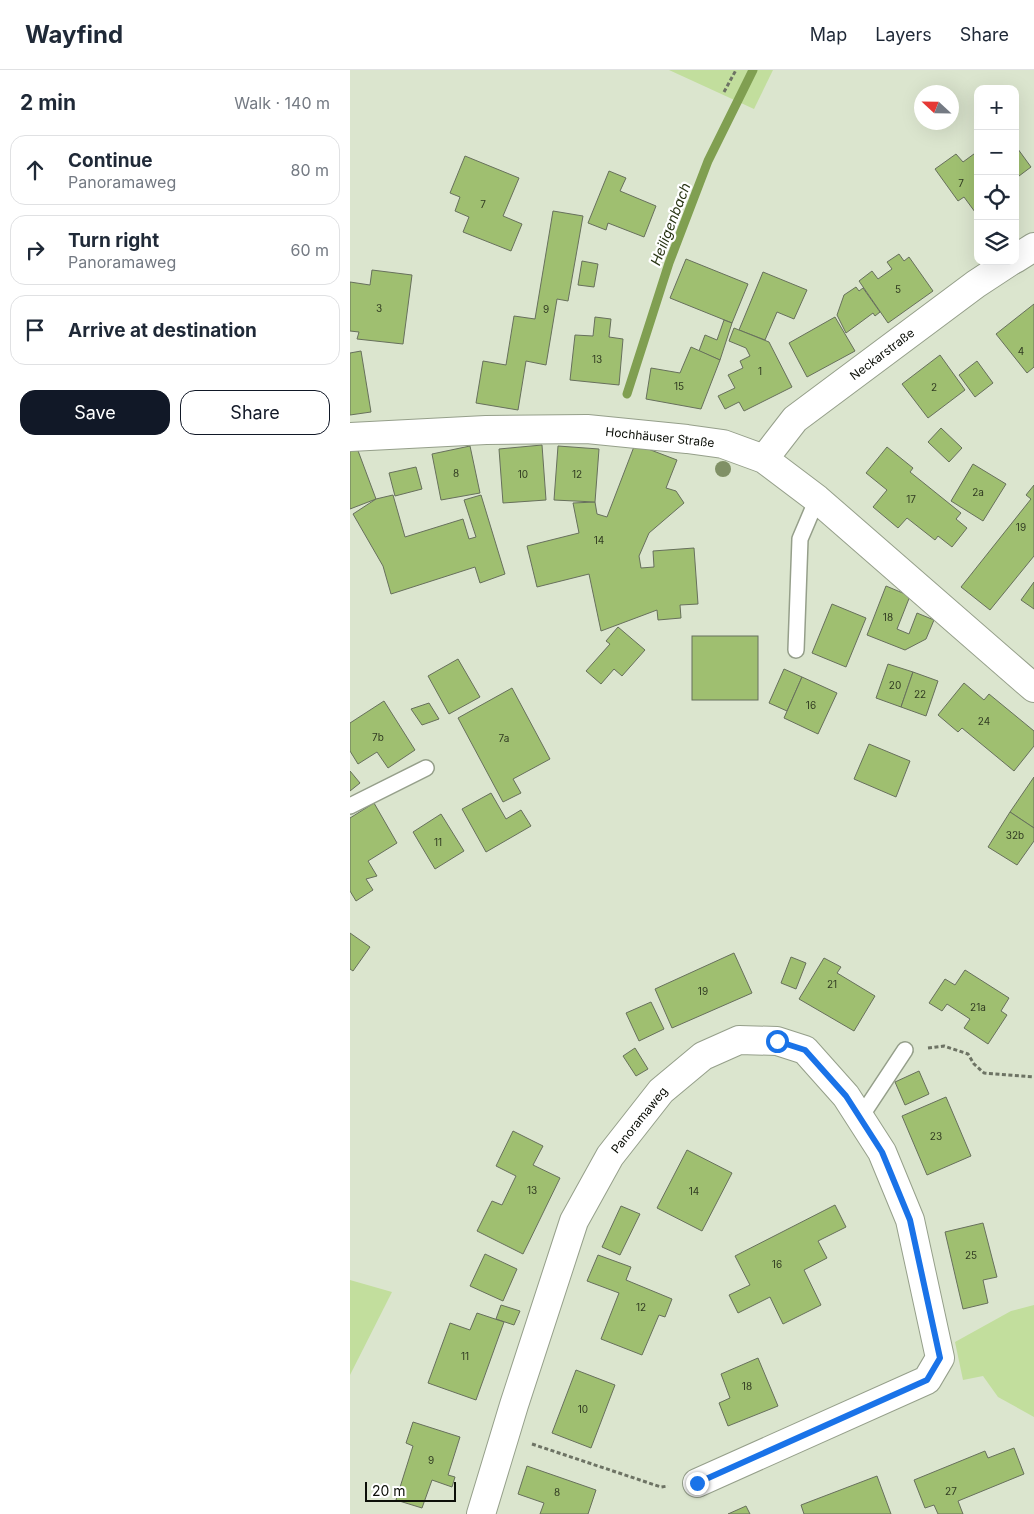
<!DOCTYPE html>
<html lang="en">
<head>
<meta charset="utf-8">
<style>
  :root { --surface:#fff; --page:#f2f2f3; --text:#1f2937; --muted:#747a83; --line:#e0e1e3; --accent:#111827 }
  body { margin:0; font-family:Inter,sans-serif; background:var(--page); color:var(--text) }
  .controls { position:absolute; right:15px; top:15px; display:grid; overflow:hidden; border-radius:10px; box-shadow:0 5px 20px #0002 }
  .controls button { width:45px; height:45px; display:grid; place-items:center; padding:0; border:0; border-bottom:1px solid var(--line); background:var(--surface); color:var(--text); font:25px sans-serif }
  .compass { position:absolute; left:564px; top:15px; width:45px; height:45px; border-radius:50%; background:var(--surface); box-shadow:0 5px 20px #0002; rotate:292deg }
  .scale { position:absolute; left:15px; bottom:12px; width:91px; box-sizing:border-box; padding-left:5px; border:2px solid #0c0f08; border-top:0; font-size:14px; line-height:18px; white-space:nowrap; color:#0c0f08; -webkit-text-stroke:4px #fff; paint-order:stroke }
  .stop { position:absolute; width:15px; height:15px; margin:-11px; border:4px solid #1a73e8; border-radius:50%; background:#fff }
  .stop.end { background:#1a73e8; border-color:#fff; box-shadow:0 1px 5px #0008 }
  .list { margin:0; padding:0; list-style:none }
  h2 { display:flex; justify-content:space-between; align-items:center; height:65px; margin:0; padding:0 20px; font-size:21px }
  h2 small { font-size:16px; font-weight:400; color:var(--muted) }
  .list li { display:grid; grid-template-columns:32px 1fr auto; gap:15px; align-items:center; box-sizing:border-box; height:70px; margin:0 10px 10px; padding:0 10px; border:1px solid var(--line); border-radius:15px }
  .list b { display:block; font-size:19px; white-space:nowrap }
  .list p { margin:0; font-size:16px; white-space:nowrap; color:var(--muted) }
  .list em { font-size:16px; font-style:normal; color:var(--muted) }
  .actions { display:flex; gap:10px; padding:15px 20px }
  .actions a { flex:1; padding:11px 0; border:1px solid var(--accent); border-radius:15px; text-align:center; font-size:18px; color:var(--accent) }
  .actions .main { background:var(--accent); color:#fff }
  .icon { flex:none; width:28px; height:28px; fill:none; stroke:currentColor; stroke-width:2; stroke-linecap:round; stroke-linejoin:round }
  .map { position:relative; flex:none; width:684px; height:1444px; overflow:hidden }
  header { display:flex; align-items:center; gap:30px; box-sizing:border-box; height:70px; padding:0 25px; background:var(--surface); border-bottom:1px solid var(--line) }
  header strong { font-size:24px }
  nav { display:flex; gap:28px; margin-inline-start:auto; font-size:18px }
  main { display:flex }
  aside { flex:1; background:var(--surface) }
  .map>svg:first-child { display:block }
  .green { fill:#c2de9d }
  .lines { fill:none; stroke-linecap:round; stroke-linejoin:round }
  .stream { stroke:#809f51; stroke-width:9 }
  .building { fill:#9fbf70; stroke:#67705c }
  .service-casing { stroke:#959f8a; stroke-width:18 }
  .minor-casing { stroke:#959f8a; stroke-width:30 }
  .path { stroke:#6d7364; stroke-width:3; stroke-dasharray:4 2.5; stroke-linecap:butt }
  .service { stroke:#fff; stroke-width:15 }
  .minor { stroke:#fff; stroke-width:28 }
  .tree { fill:#809066 }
  .route { stroke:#1a73e8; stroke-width:6 }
  .labels { text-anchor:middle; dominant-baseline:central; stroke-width:4.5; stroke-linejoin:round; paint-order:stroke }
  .number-label { font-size:10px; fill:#313b22 }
  .street-label { font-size:12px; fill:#0c0f08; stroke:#fff }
  .water-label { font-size:14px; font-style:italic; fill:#283413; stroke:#fff }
</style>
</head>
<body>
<header>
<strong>Wayfind</strong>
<nav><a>Map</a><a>Layers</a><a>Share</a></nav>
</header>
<main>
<aside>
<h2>2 min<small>Walk · 140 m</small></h2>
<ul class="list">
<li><svg class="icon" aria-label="ahead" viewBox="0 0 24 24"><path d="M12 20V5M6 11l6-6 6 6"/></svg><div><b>Continue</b><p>Panoramaweg</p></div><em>80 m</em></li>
<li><svg class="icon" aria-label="right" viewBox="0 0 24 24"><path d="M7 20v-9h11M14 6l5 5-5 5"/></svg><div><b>Turn right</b><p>Panoramaweg</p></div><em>60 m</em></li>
<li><svg class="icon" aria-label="arrive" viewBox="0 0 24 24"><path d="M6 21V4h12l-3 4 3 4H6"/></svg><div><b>Arrive at destination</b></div></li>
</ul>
<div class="actions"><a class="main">Save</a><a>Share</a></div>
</aside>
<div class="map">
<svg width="684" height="1444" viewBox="0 0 684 1444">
  <rect width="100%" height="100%" fill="#dbe5ce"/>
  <g class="green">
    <polygon points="319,0 423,0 404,39"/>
    <polygon points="0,1210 42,1222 0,1305"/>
    <polygon points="684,1235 684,1347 648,1327 633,1306 613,1310 605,1272 661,1241"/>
  </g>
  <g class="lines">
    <polyline class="stream" points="277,324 319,193 358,91 403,0"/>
  </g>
  <g class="building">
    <polygon points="665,75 681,97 665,109"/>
    <polygon points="628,81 628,140 625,142 614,127 608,131 585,99 606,84 613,92"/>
    <polygon points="115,86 169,108 153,146 172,154 161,181 113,162 119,147 105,141 110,127 100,123"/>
    <polygon points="259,101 276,108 270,121 306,136 294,167 258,153 256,160 238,153"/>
    <polygon points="203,141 233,146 218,231 207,229 196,295 176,291 168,340 126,333 133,291 156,295 164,246 185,249"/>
    <polygon points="549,184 554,191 559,187 583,221 538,253 509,211 522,201 528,209 542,199 537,192"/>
    <polygon points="336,189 398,214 382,253 320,228"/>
    <polygon points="232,191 248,194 244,217 228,215"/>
    <polygon points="22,200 62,205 53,274 7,269 9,262 0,261 0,212 20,215"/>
    <polygon points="413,202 457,220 444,249 427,242 415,270 389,260"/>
    <polygon points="506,217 509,221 513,218 530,242 525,246 523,243 496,263 487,245 494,225"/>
    <polygon points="684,234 684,297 677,303 646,264"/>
    <polygon points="245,247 261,249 259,267 273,269 269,315 220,310 225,265 243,266"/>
    <polygon points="485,247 505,281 457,307 439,273"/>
    <polygon points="374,250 382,253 370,290 349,281 355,265 367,270"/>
    <polygon points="384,258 419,272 442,317 394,341 389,332 375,339 368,326 385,318 378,305 393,298 390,291 400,286 396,278 379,271"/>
    <polygon points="341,277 370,290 351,339 296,329 301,298 330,303"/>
    <polygon points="11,281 21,342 0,345 0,283"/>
    <polygon points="590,285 615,320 578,348 552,314"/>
    <polygon points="627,291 643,313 625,327 609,305"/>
    <polygon points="591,358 612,378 599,392 578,372"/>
    <polygon points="285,374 327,390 316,418 326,421 334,433 299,463 289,486 291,498 304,497 303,481 344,478 348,534 330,535 331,548 308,550 307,540 251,561 239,504 187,517 177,476 229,463 223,433 245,432 247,444 257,447"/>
    <polygon points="192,375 196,430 153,433 149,379"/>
    <polygon points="120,376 130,423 91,430 82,384"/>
    <polygon points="208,376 249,379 245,432 204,430"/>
    <polygon points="537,377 563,398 560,402 611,443 606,449 617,458 602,477 588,466 585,470 557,448 548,458 523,437 537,420 516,403"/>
    <polygon points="7,378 26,429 0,439 0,380"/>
    <polygon points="623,394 656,414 633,451 601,431"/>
    <polygon points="66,397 72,419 45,426 39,403"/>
    <polygon points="684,415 684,486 640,540 611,517 681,429 676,425"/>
    <polygon points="43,425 55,467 113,449 119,469 126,467 114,430 131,425 155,504 130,513 125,497 41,524 33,496 3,444 26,429"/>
    <polygon points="684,512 684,539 671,530"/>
    <polygon points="536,516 560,526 547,559 559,564 567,543 584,550 576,569 555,580 517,565"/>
    <polygon points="482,534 516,548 496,597 462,583"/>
    <polygon points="268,557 295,580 272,606 264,599 251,614 236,601 260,574 256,571"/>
    <rect x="342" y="566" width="66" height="64"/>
    <polygon points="108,589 130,627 99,644 78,606"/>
    <polygon points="538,594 563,602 551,637 526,628"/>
    <polygon points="434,599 452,607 437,641 419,633"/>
    <polygon points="563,602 588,611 576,646 551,637"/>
    <polygon points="452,607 487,623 468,664 434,648"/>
    <polygon points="614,613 634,630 639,624 684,661 684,676 664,701 612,658 608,662 588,645"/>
    <polygon points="162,618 200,689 163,709 171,723 153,732 108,648"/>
    <polygon points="34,631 65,680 38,698 27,682 8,694 0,681 0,653"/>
    <polygon points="79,633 89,649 72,655 61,639"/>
    <polygon points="519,674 560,691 546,727 504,709"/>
    <polygon points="0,701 10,713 0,721"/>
    <polygon points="684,707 684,758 660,742"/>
    <polygon points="141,723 156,749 171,740 181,756 136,782 112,739"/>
    <polygon points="24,733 47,773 18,791 27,806 16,809 23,820 6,831 0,821 0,748"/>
    <polygon points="660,742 684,758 684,771 667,795 638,777"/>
    <polygon points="91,744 114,781 85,799 63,762"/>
    <polygon points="0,863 20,877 3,901 0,899"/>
    <polygon points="384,883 402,923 322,958 305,919"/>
    <polygon points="441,887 456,893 446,919 431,913"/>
    <polygon points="474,888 491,897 487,903 525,926 504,961 449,929"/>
    <polygon points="615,900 659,928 651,941 657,945 638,974 614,958 620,949 597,934 592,941 579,933 595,909 605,915"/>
    <polygon points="301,932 314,959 289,971 276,943"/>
    <polygon points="285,978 298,999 286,1006 273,986"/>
    <polygon points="569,1001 579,1024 555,1035 545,1012"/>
    <polygon points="596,1027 621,1086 577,1105 552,1046"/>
    <polygon points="163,1061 193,1076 183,1095 210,1108 173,1184 127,1161 142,1131 152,1135 166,1106 146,1096"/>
    <polygon points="337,1080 382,1103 352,1161 307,1138"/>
    <polygon points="485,1135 496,1157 468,1171 477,1188 454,1200 471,1235 433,1254 420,1227 388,1243 379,1225 400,1215 385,1186"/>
    <polygon points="271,1136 290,1144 270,1185 252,1177"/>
    <polygon points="633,1153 647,1207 633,1210 638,1233 613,1239 595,1162"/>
    <polygon points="135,1184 167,1199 153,1231 120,1216"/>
    <polygon points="248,1185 281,1197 276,1210 322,1229 315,1247 309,1245 292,1285 251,1269 269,1223 237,1211"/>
    <polygon points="151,1235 170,1241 164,1255 146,1249"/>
    <polygon points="127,1243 154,1252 126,1330 78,1313 100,1253 120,1260"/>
    <polygon points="408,1288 428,1336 378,1356 369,1333 380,1328 371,1304"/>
    <polygon points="226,1300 265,1315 241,1378 202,1363"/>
    <polygon points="63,1352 110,1367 98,1405 105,1407 102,1417 82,1410 72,1438 46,1430 63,1376 56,1373"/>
    <polygon points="664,1378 674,1404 608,1431 613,1444 588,1444 584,1435 575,1438 564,1410 635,1381 638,1388"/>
    <polygon points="177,1396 246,1420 238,1444 190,1444 194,1433 168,1424"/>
    <polygon points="527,1406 541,1444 454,1444 451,1435"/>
    <polygon points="396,1436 400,1444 378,1444"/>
  </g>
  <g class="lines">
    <g class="service-casing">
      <g id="service">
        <polyline points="446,580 450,469 467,429"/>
        <polyline points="0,736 76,698"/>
        <polyline points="510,1048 555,980"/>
      </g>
    </g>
    <g class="minor-casing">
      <g id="minor">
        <polyline points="665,189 684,177"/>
        <polyline points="0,367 136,360 237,359 337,369 373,374 414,389 467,429 684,618"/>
        <polyline points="414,389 445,349 626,214 661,191"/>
        <polyline points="131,1444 164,1335 224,1151 260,1086 311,1021 353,986 389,970 427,971 455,980 496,1026 532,1082 560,1150 590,1288 577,1310 347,1413"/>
      </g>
    </g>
    <g class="path">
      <polyline points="374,22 386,0"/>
      <polyline points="578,978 594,976 618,984 624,994 634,1003 684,1007"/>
      <polyline points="182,1374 311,1417 318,1416"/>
    </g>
    <use href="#service" class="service"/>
    <use href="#minor" class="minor"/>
  </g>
  <circle class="tree" cx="373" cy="399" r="8"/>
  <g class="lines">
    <polyline class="route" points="347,1413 577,1310 590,1288 560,1150 532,1082 496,1026 455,980 427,971"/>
  </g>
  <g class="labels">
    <g class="number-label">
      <text x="611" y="113">7</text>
      <text x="133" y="134">7</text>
      <text x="548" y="219">5</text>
      <text x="29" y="238">3</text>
      <text x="196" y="239">9</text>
      <text x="671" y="281">4</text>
      <text x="247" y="289">13</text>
      <text x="410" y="301">1</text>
      <text x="329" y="316">15</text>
      <text x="584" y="317">2</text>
      <text x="106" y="403">8</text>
      <text x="173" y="404">10</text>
      <text x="227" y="404">12</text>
      <text x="628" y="422">2a</text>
      <text x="561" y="429">17</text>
      <text x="671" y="457">19</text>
      <text x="249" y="470">14</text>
      <text x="538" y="547">18</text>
      <text x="545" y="615">20</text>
      <text x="570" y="624">22</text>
      <text x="461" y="635">16</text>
      <text x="634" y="651">24</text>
      <text x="28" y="667">7b</text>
      <text x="154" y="668">7a</text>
      <text x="665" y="765">32b</text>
      <text x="88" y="772">11</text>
      <text x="482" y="914">21</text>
      <text x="353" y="921">19</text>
      <text x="628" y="937">21a</text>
      <text x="586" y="1066">23</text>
      <text x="182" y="1120">13</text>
      <text x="344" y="1121">14</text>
      <text x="621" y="1185">25</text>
      <text x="427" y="1194">16</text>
      <text x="291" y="1237">12</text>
      <text x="115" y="1286">11</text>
      <text x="397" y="1316">18</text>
      <text x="233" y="1339">10</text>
      <text x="81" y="1390">9</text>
      <text x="601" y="1421">27</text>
      <text x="207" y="1422">8</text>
    </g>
    <g class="street-label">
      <text transform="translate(532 284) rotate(-37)">Neckarstraße</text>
      <text transform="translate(310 367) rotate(6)">Hochhäuser Straße</text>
      <text transform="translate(289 1050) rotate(-51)">Panoramaweg</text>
    </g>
    <g class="water-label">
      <text transform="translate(320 154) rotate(-69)">Heiligenbach</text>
    </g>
  </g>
</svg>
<div class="controls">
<button>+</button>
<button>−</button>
<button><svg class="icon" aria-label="locate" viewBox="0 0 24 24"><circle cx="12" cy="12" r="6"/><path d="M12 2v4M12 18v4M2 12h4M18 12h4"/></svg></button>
<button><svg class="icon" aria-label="layers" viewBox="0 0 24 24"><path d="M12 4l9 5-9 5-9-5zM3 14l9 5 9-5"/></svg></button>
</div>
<svg class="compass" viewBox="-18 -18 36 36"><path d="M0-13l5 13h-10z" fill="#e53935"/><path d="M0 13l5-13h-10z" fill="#747a83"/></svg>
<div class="scale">20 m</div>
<div class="stop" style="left:427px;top:971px"></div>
<div class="stop end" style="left:347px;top:1413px"></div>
</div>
</main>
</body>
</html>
